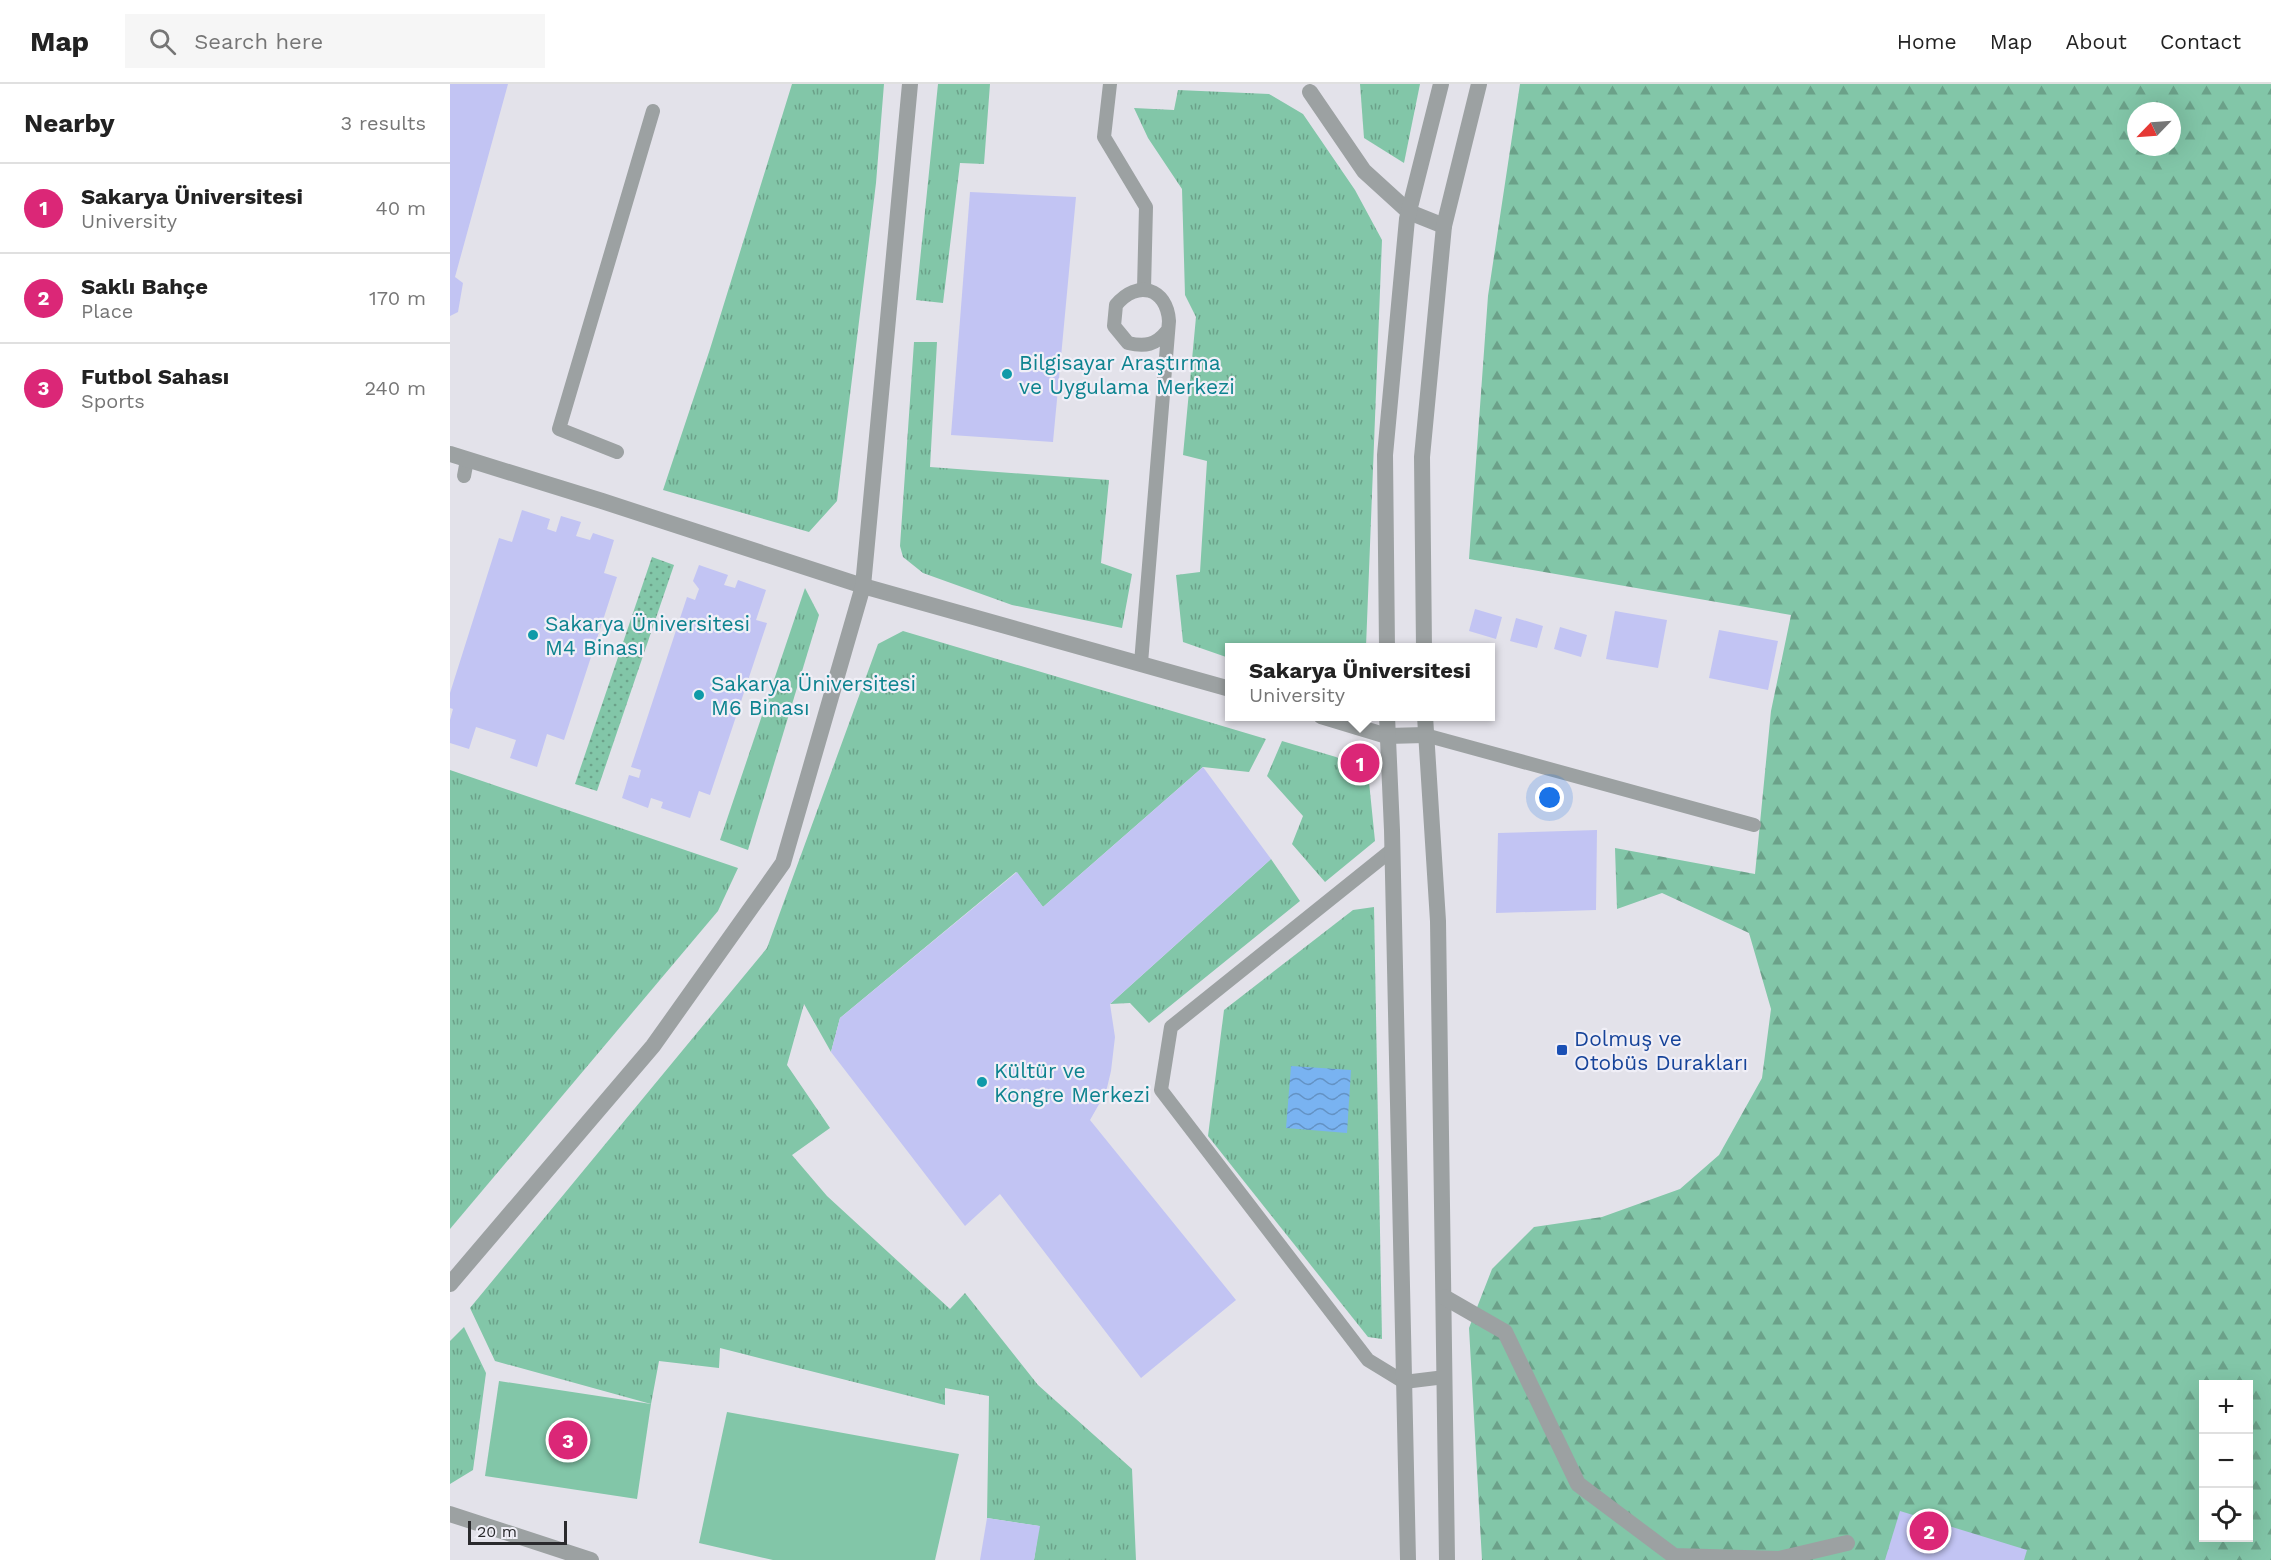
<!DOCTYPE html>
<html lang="en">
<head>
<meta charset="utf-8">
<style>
  :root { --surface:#fff; --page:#f6f6f6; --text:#222; --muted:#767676; --line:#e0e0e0; --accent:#db2777 }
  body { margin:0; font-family:"Work Sans",sans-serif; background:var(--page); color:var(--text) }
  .controls { position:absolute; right:18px; bottom:18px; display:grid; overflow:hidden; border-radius:0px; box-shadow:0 6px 24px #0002 }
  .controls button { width:54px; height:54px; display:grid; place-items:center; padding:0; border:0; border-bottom:2px solid var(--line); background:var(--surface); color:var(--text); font:30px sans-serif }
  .compass { position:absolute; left:1677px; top:18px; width:54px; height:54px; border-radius:50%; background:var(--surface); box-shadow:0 6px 24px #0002; rotate:245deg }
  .scale { position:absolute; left:18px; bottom:15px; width:99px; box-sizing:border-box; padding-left:6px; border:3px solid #2a2a2d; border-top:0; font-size:16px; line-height:21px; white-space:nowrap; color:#2a2a2d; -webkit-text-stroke:4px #f0eff7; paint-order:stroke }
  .you { position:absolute; left:1100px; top:714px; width:21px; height:21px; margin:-15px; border:4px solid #fff; border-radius:50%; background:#1a73e8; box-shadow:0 0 0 9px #1a73e833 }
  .badge { display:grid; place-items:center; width:39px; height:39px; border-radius:50%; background:var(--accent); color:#fff; font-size:20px; font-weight:700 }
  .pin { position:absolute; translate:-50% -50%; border:3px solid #fff; box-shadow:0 2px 6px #0006 }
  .popup { position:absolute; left:775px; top:559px; width:270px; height:78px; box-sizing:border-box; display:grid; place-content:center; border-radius:0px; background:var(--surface); filter:drop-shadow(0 2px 4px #0005); font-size:20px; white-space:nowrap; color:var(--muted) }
  .popup b { font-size:22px; color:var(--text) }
  .popup::after { content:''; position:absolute; left:50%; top:100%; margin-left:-12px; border:12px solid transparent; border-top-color:var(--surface) }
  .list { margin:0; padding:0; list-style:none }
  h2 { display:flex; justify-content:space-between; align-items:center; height:78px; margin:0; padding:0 24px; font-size:26px }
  h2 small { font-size:20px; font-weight:400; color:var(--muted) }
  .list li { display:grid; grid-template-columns:39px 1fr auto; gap:18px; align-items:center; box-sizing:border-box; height:90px; padding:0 24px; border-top:2px solid var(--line) }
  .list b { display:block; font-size:22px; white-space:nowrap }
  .list p { margin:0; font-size:20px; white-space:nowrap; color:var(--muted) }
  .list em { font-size:20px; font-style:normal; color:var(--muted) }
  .icon { flex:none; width:33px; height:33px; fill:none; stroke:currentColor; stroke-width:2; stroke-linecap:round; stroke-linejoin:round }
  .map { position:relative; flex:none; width:1821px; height:1476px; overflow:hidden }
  header { display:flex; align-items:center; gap:36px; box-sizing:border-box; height:84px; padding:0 30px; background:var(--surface); border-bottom:2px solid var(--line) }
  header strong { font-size:28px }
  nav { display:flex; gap:33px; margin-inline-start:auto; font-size:21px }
  .search { width:420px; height:54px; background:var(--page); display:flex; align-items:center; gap:15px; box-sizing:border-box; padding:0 21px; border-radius:0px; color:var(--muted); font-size:22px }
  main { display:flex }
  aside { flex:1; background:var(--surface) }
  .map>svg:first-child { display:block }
  .grass { fill:url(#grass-tufts) }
  .forest { fill:url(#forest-firs); fill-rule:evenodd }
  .park { fill:url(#park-dots) }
  .pitch { fill:#82c6a8 }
  .water { fill:url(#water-waves) }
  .building { fill:#c2c4f3 }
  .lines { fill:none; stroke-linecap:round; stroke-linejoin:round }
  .service { stroke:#9ca1a2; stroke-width:14 }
  .minor { stroke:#9ca1a2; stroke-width:16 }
  .tertiary { stroke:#9ca1a2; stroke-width:16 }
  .culture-dot { fill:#0f9aa8; stroke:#f0eff7; stroke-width:2 }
  .transit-dot { fill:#1a4fb4; stroke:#f0eff7; stroke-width:2 }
  .labels { text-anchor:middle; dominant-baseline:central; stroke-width:4.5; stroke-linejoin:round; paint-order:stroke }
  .culture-label { font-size:21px; fill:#0d838f; stroke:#f0eff7; text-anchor:start }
  .transit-label { font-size:21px; fill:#164399; stroke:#f0eff7; text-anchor:start }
</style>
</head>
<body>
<header>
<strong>Map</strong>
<div class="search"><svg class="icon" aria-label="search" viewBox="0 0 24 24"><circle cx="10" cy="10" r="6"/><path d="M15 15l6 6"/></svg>Search here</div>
<nav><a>Home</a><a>Map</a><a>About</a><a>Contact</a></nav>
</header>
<main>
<aside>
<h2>Nearby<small>3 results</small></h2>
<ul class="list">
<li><span class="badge">1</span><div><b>Sakarya Üniversitesi</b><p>University</p></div><em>40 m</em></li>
<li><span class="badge">2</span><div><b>Saklı Bahçe</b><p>Place</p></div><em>170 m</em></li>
<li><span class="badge">3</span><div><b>Futbol Sahası</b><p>Sports</p></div><em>240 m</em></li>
</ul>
</aside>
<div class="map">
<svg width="1821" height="1476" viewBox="0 0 1821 1476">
  <defs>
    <pattern id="grass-tufts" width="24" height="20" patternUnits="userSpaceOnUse" patternTransform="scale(1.5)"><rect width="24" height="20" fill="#82c6a8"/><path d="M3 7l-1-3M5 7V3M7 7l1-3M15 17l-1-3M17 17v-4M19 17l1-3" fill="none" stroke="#6ba189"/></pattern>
    <pattern id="forest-firs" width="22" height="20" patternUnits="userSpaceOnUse" patternTransform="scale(1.5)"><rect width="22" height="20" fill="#82c6a8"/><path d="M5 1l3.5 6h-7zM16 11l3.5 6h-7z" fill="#6ba189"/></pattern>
    <pattern id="park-dots" width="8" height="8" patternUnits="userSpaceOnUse" patternTransform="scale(1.5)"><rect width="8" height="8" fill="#82c6a8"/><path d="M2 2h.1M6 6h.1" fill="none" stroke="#6ba189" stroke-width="1.8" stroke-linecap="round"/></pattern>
    <pattern id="water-waves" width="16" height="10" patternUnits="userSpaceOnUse" patternTransform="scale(1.5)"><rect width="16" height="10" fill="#79b3f1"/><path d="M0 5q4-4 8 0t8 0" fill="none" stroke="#6392c4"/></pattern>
  </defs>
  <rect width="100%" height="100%" fill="#e3e2ea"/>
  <g class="grass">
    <polygon points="342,0 434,0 426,99 387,417 359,448 213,406 260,265"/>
    <polygon points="488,0 540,0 534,80 510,79 493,219 466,216"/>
    <polygon points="910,0 970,0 954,79 914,54"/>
    <polygon points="728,6 819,10 853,30 905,106 932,156 916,563 780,564 779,574 733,558 726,491 750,488 757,377 733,371 746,233 735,211 732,105 698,54 684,24 724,26"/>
    <polygon points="464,258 487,258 480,383 659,396 651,479 682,490 672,544 562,521 473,489 453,473 450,462"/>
    <polygon points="355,504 369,531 298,766 270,756"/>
    <polygon points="453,547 816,655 799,688 753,683 593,823 566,788 390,934 381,968 354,920 337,981 380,1044 342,1071 377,1112 500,1225 515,1209 588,1301 682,1385 686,1476 584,1476 589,1442 537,1434 539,1312 495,1304 495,1321 270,1264 269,1284 209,1277 201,1320 45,1277 20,1224 317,864 428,560"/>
    <polygon points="832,657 886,673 918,688 925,757 875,798 842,760 853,732 817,692"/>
    <polygon points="0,686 288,784 268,827 0,1145"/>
    <polygon points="821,775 850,817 699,939 680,919 660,920"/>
    <polygon points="924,823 932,1255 918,1253 758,1052 774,926 903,826"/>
    <polygon points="14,1243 36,1289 23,1386 0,1400 0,1257"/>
  </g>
  <path class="forest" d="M1070,0h751v1476h-789l-13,-232 23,-59 42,-42 68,-10 78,-28 39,-34 43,-77 9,-69 -22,-76 -87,-40 -45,16 -2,-61 140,26 16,-163 20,-96 -322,-56 19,-263zM1686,27h36v36h-36zM1754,1300h44v154h-44z"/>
  <polygon class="park" points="202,473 224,481 147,707 125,700"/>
  <g class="pitch">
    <polygon points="49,1297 201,1320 187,1415 35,1392"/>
    <polygon points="277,1328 509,1370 485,1476 323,1476 249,1459"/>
  </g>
  <polygon class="water" points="841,982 901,986 897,1049 836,1044"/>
  <g class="building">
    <polygon points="0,0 58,0 5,193 13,199 8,228 0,232"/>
    <polygon points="520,108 626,113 603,358 501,351"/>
    <polygon points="72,426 100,435 97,445 106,448 111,432 131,438 126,452 140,456 143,449 164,456 154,489 167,493 114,656 97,650 87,683 60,674 66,656 26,643 19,665 0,659 0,636 3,625 0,624 0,609 49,454 62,458"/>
    <polygon points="249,481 278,491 274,501 285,504 288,496 316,506 306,536 317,539 260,711 249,707 240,734 211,724 213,718 201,714 198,724 172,714 179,691 189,694 191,686 181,683 237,513 245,516 249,505 243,497"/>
    <polygon points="1025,525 1052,533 1046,555 1019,547"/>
    <polygon points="1165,527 1217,536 1208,584 1156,575"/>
    <polygon points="1066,534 1093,542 1087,564 1060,557"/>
    <polygon points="1110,543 1137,551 1131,573 1104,565"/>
    <polygon points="1269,546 1328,557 1318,606 1259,594"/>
    <polygon points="753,683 821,775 660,920 665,953 661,987 656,1008 640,1036 786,1216 691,1294 550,1110 515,1142 381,968 390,934 567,788 593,823"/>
    <polygon points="1147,746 1146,826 1046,829 1048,749"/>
    <polygon points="1450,1427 1577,1466 1574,1476 1435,1476"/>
    <polygon points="537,1434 590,1442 584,1476 530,1476"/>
  </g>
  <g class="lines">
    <g class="service">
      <polyline points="660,0 654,53 696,123 694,205"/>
      <polyline points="167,368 109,345 203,27"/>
      <polyline points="14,392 17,376"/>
      <path d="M691,579l28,-342c-2,-33 -32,-42 -53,-16l-2,21 14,17c17,4 28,2 39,-12"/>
      <polyline points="975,651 1304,741"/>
      <polyline points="943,765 721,943 711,1006 918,1276 954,1298 995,1293"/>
    </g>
    <g class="minor">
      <polyline points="860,8 914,87 959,128 994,142"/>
      <polyline points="0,370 152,417 413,502 780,605"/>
      <polyline points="871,632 937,652 975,651"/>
      <polyline points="0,1200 203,962 333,779 413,502 460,0"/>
      <polyline points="0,1430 141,1476"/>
    </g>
    <g class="tertiary">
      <polyline points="937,564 935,371 957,135 991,0"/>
      <polyline points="974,564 972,373 994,142 1029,0"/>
      <polyline points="937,632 942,746 958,1476"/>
      <polyline points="975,632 988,837 997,1476"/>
      <polyline points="994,1213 1055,1248 1128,1400 1224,1472 1329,1475 1397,1459"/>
    </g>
  </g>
  <g class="culture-dot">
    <circle cx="557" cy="290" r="6"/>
    <circle cx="83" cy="551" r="6"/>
    <circle cx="249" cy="611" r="6"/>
    <circle cx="532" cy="998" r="6"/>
  </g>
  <rect class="transit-dot" x="1106" y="960" width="12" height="12" rx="3"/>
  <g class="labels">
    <g class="culture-label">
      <text x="569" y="278">Bilgisayar Araştırma<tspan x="569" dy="24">ve Uygulama Merkezi</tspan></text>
      <text x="95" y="539">Sakarya Üniversitesi<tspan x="95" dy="24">M4 Binası</tspan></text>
      <text x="261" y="599">Sakarya Üniversitesi<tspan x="261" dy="24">M6 Binası</tspan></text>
      <text x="544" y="986">Kültür ve<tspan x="544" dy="24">Kongre Merkezi</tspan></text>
    </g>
    <g class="transit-label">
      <text x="1124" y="954">Dolmuş ve<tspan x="1124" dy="24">Otobüs Durakları</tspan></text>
    </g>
  </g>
</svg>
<div class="controls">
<button>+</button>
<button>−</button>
<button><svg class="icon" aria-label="locate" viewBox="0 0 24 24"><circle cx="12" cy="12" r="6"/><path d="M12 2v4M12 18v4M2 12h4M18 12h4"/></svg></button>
</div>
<svg class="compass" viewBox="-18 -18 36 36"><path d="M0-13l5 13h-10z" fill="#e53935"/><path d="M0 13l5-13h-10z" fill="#767676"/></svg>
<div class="scale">20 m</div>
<div class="you"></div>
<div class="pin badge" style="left:910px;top:679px">1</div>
<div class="popup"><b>Sakarya Üniversitesi</b>University</div>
<div class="pin badge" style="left:1479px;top:1447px">2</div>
<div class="pin badge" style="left:118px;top:1356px">3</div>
</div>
</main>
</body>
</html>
